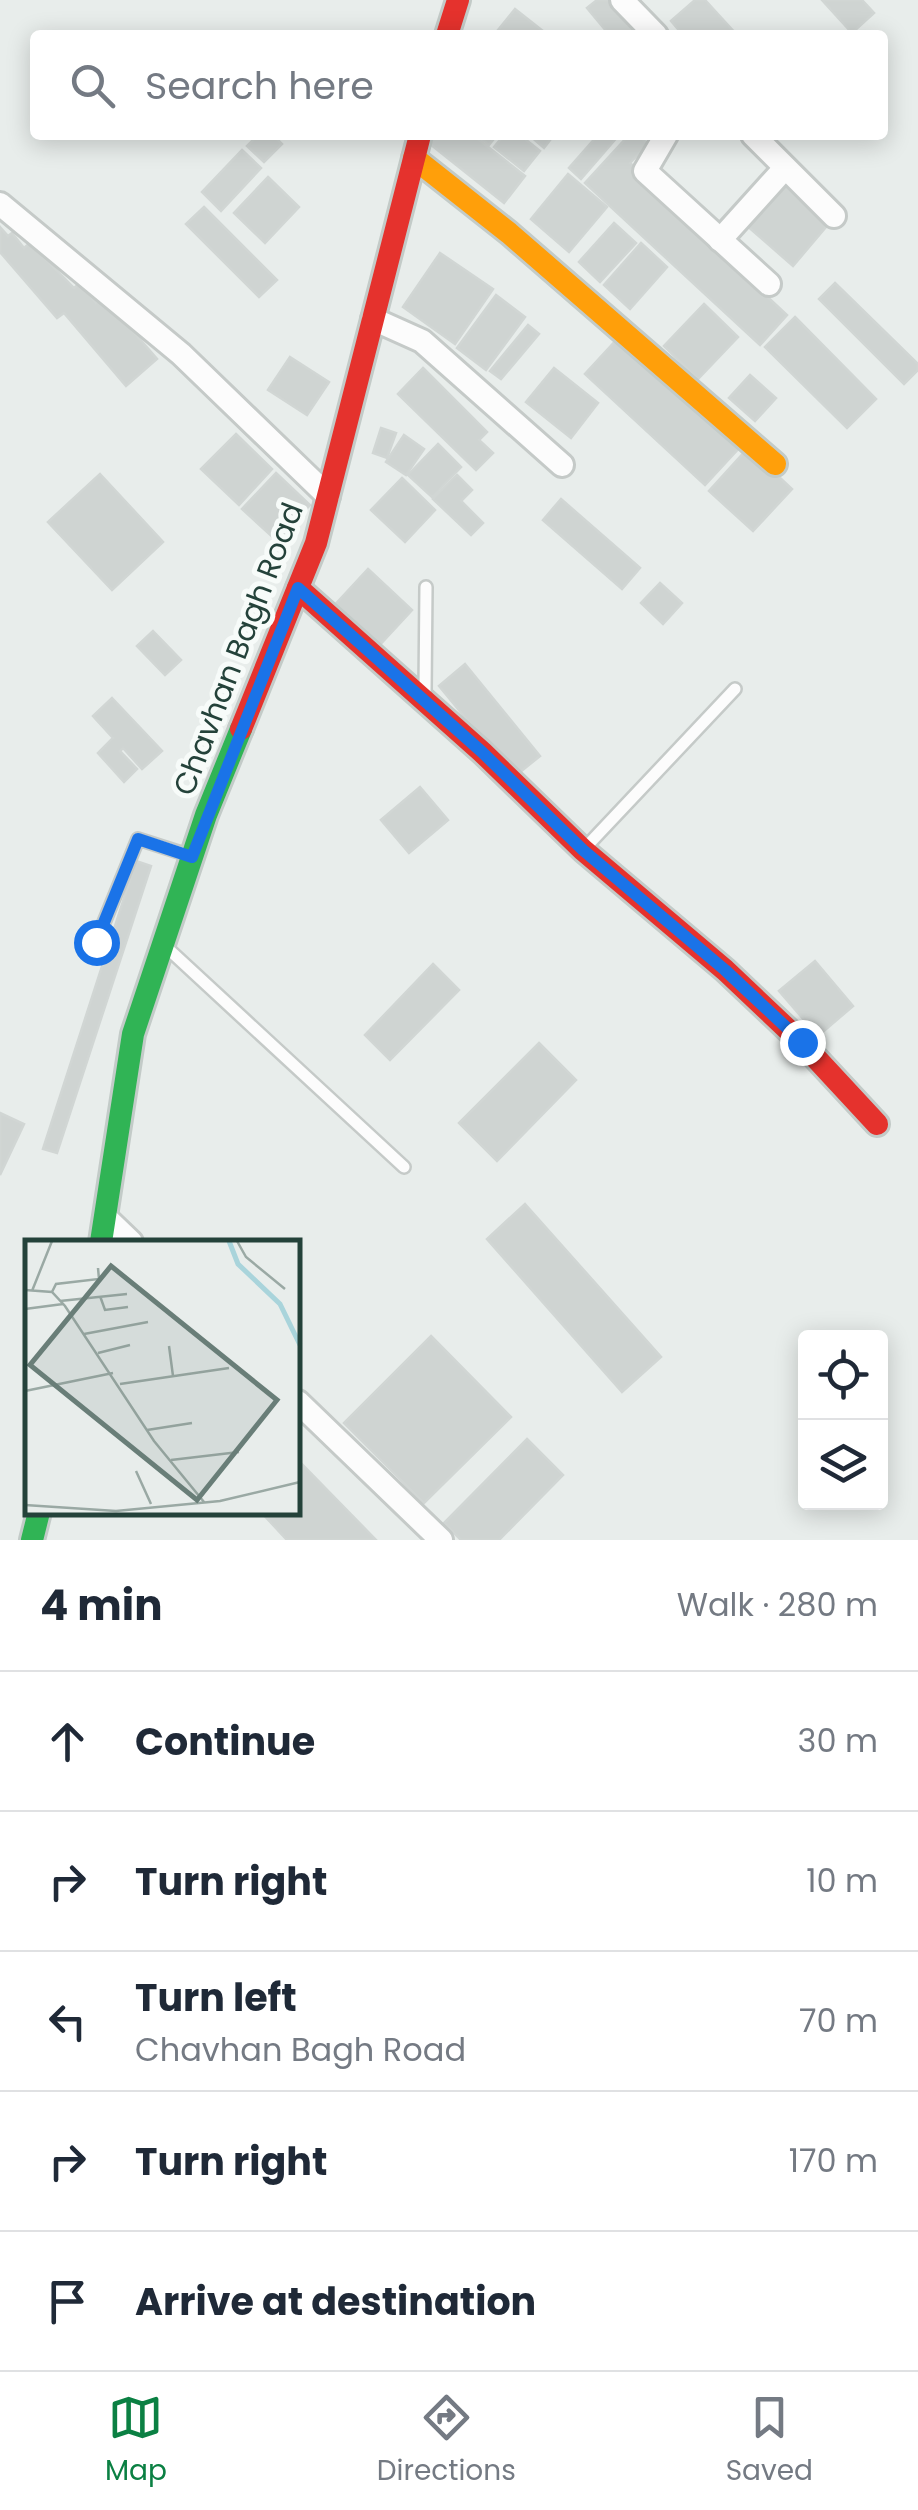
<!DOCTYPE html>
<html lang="en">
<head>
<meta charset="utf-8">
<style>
  :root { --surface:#fff; --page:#f6f6f7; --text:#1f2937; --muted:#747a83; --line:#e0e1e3; --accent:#0b8043 }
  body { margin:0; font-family:Poppins,sans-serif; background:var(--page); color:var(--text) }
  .controls { position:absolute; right:30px; bottom:30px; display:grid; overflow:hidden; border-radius:10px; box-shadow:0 5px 25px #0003 }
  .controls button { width:90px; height:90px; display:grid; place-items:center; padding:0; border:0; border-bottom:2px solid var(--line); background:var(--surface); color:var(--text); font:50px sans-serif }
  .stop { position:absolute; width:30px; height:30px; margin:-22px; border:8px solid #1a73e8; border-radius:50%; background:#fff }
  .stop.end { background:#1a73e8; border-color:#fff; box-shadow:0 2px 10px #0008 }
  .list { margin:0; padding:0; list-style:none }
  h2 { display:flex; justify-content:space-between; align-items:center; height:130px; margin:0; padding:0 40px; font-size:42px }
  h2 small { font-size:32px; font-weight:400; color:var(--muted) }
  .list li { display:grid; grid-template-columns:65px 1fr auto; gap:30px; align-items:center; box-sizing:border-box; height:140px; padding:0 40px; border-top:2px solid var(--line) }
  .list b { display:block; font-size:38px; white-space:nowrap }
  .list p { margin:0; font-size:32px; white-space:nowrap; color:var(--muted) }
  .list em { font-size:32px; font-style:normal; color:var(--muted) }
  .icon { flex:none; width:55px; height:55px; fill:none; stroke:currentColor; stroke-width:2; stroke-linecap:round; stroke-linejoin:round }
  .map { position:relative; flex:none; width:918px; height:1540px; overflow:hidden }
  .search { position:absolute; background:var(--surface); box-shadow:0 5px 25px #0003; left:30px; right:30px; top:30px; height:110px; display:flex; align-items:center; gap:25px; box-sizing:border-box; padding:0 35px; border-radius:10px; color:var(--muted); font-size:38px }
  .sheet { height:830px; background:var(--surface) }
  nav { display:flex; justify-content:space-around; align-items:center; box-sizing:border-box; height:140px; border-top:2px solid var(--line); background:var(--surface); font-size:28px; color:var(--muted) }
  nav a { display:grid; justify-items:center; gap:5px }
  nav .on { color:var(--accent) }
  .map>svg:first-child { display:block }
  .building { fill:#cfd4d2; stroke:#d1d6d4; stroke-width:2.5 }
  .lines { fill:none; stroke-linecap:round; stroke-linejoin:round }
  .lane-casing { stroke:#c5cac8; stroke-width:16 }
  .street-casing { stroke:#c5cac8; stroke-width:28 }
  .fast-casing { stroke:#c3cbc8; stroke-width:28 }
  .slow-casing { stroke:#c3cbc8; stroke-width:28 }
  .jam-casing { stroke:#c3cbc8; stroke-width:28 }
  .lane { stroke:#fcfcfc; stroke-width:11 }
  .street { stroke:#fcfcfc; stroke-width:22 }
  .fast { stroke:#30b455; stroke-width:22 }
  .slow { stroke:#ff9f0a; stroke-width:22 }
  .jam { stroke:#e5322d; stroke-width:22 }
  .route { stroke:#1a73e8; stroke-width:12 }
  .labels { text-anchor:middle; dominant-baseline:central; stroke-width:10; stroke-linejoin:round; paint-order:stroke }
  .street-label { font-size:30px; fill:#24423a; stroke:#f7fbf9 }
  .inset-river { fill:none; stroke:#a9d4db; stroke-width:5 }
  .inset-road { fill:none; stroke:#9aa9a4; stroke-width:2.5 }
  .view { fill:#697e78; fill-opacity:0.15; stroke:#697e78; stroke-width:5 }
  .inset-edge { fill:none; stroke:#24423a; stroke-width:5 }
</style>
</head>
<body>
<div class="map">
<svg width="918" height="1540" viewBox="0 0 918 1540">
  <rect width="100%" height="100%" fill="#e8edeb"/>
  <g class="building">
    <polygon points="597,0 618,0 648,35 603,35 607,32 587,8"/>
    <polygon points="695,0 705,0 737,35 683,35 671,21"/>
    <polygon points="822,0 862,0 874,13 852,33"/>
    <polygon points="515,9 548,35 494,35"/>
    <polygon points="258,135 273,135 282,144 264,162 247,146"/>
    <polygon points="429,135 473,135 525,176 504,203 425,140"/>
    <polygon points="477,135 497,135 489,145"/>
    <polygon points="504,135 520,135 540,151 524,171 494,147"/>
    <polygon points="529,135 554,135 544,148"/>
    <polygon points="598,135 619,135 581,179 569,168"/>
    <polygon points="629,135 638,135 648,144 630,163 646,178 643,181 787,315 760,345 585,183"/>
    <polygon points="242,150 261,168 221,211 202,192"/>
    <polygon points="568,174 607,207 569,252 531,219"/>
    <polygon points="268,177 299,207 265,243 234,213"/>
    <polygon points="784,178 832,220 793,266 745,224"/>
    <polygon points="204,207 277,280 259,297 186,224"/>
    <polygon points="614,223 636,243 600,282 579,262"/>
    <polygon points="0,227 8,236 12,233 24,248 30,243 74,288 80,283 96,303 99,300 107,309 111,306 157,359 126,386 64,313 57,318 0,252"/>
    <polygon points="641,243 667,267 630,309 604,285"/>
    <polygon points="440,253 493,289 455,344 403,307"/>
    <polygon points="835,283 918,364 918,370 904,384 819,299"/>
    <polygon points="496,295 525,317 486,370 457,348"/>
    <polygon points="704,304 738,337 698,379 664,346"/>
    <polygon points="795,317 876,399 847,428 765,347"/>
    <polygon points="528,325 539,334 501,379 490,371"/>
    <polygon points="620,336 740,447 705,485 585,374"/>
    <polygon points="290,357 329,382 307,415 268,390"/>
    <polygon points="423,368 487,432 479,440 493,453 476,470 398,394"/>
    <polygon points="554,368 598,403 571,438 526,402"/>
    <polygon points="750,375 776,398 755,421 729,398"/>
    <polygon points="381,428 396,433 387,458 373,453"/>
    <polygon points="236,434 272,469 239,505 201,469"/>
    <polygon points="404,435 424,449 406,475 386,462"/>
    <polygon points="438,444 461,467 432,497 408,475"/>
    <polygon points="748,448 792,489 753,531 709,491"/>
    <polygon points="276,473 310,505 277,541 242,509"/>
    <polygon points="100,474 163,542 112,590 48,522"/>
    <polygon points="457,475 472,490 461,501 483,523 471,535 433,499"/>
    <polygon points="402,478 435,510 405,542 371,510"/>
    <polygon points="561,499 640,568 622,589 543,520"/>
    <polygon points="368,569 412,610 376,649 332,608"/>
    <polygon points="660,583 682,603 663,624 641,603"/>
    <polygon points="153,631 181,660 165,675 137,646"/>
    <polygon points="465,664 540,756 514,777 439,686"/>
    <polygon points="112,698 162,751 142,769 123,748 120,751 137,769 124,782 98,753 113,738 93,716"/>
    <polygon points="420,787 448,820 409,853 381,820"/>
    <polygon points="136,861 151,866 57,1153 43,1149"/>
    <polygon points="815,961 853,1006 818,1036 779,991"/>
    <polygon points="433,964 459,990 390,1060 365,1035"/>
    <polygon points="539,1043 576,1080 497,1161 459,1123"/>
    <polygon points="0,1113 24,1124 0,1175"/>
    <polygon points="525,1204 661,1357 622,1392 487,1239"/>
    <polygon points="431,1336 511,1417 424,1503 344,1423"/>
    <polygon points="527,1439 563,1475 499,1540 461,1540 444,1523"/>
    <polygon points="298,1460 376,1540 287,1540 261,1512 298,1512"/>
  </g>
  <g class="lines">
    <g class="lane-casing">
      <g id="lane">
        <polyline points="425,691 426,587"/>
        <polyline points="586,847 735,689"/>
        <polyline points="96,942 138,839 188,855"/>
        <polyline points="165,946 404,1167"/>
      </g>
    </g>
    <g class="street-casing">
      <g id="street">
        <polyline points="622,0 656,35"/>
        <polyline points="666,135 645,171 769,284"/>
        <polyline points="753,135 834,216"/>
        <polyline points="0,204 181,354 328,496"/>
        <polyline points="720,240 785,168"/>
        <polyline points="373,319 422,341 562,465"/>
        <polyline points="106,1218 131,1242"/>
        <polyline points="298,1402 441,1540"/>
      </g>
    </g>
    <g class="fast-casing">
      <g id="fast">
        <polyline points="101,1242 133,1034 206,815 241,729"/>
        <polyline points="32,1540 39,1512"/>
      </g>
    </g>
    <g class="slow-casing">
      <polyline id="slow" points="414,158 509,233 775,464"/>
    </g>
    <g class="jam-casing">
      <g id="jam">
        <polyline points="447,35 458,0"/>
        <polyline points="298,588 482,752 583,850 725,970 801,1042 877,1124"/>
        <polyline points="241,729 316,543 420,135"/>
      </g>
    </g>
    <use href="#lane" class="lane"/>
    <use href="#street" class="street"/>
    <use href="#fast" class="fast"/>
    <use href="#slow" class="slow"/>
    <use href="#jam" class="jam"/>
  </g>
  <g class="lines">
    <polyline class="route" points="96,942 138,839 192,857 298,588 482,752 583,850 725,970 802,1042"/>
  </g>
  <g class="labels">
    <g class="street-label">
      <text transform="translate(238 649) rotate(-69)">Chavhan Bagh Road</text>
    </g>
  </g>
  <g transform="translate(25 1240)">
    <rect width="275" height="275" fill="#e8edeb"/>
    <path class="inset-river" d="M204,1l9,23 42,40 20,41"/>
    <path class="inset-road" d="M212,1l9,16 39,32M0,50l27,2 13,14 89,135 50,61M7,51l20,-50M27,52l4,-8 43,-5 -1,-11M75,56l5,14 23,-3M35,61l67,-7M0,69l38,-5M59,94l64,-12M144,106l4,30M73,113l32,-8M95,144l109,-16M0,151l88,-18M122,190l45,-7M146,220l68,-8M111,231l15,33M0,265l91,6 104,-10 80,-19"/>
    <path class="view" d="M86,26l166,134 -80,100 -167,-135z"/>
    <rect width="275" height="275" class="inset-edge"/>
  </g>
</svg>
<div class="controls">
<button><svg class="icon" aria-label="locate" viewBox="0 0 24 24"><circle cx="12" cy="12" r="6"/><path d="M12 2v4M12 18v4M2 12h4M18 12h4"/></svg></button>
<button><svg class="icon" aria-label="layers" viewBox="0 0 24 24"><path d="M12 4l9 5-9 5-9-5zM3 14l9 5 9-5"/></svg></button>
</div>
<div class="stop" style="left:96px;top:942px"></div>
<div class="stop end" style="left:802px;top:1042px"></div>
<div class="search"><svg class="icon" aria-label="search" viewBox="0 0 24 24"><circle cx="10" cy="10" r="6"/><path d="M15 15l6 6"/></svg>Search here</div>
</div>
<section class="sheet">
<h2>4 min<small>Walk · 280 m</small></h2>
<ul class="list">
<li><svg class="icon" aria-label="ahead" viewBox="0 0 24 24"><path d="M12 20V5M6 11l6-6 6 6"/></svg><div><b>Continue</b></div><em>30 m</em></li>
<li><svg class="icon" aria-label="right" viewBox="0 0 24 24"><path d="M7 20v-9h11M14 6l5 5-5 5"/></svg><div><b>Turn right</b></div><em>10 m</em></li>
<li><svg class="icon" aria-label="left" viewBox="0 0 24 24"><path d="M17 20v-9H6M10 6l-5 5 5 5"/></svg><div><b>Turn left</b><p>Chavhan Bagh Road</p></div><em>70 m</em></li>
<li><svg class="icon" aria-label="right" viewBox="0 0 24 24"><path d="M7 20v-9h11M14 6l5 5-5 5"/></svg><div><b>Turn right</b></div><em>170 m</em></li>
<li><svg class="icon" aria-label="arrive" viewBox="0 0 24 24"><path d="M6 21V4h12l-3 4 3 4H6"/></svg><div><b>Arrive at destination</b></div></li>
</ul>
</section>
<nav>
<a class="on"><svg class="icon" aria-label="map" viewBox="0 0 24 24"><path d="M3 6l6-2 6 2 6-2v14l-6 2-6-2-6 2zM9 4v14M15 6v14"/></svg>Map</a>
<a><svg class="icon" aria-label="directions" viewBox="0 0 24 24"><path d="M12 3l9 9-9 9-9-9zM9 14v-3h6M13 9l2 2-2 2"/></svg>Directions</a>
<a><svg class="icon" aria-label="saved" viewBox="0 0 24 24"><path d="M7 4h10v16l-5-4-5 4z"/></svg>Saved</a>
</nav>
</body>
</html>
